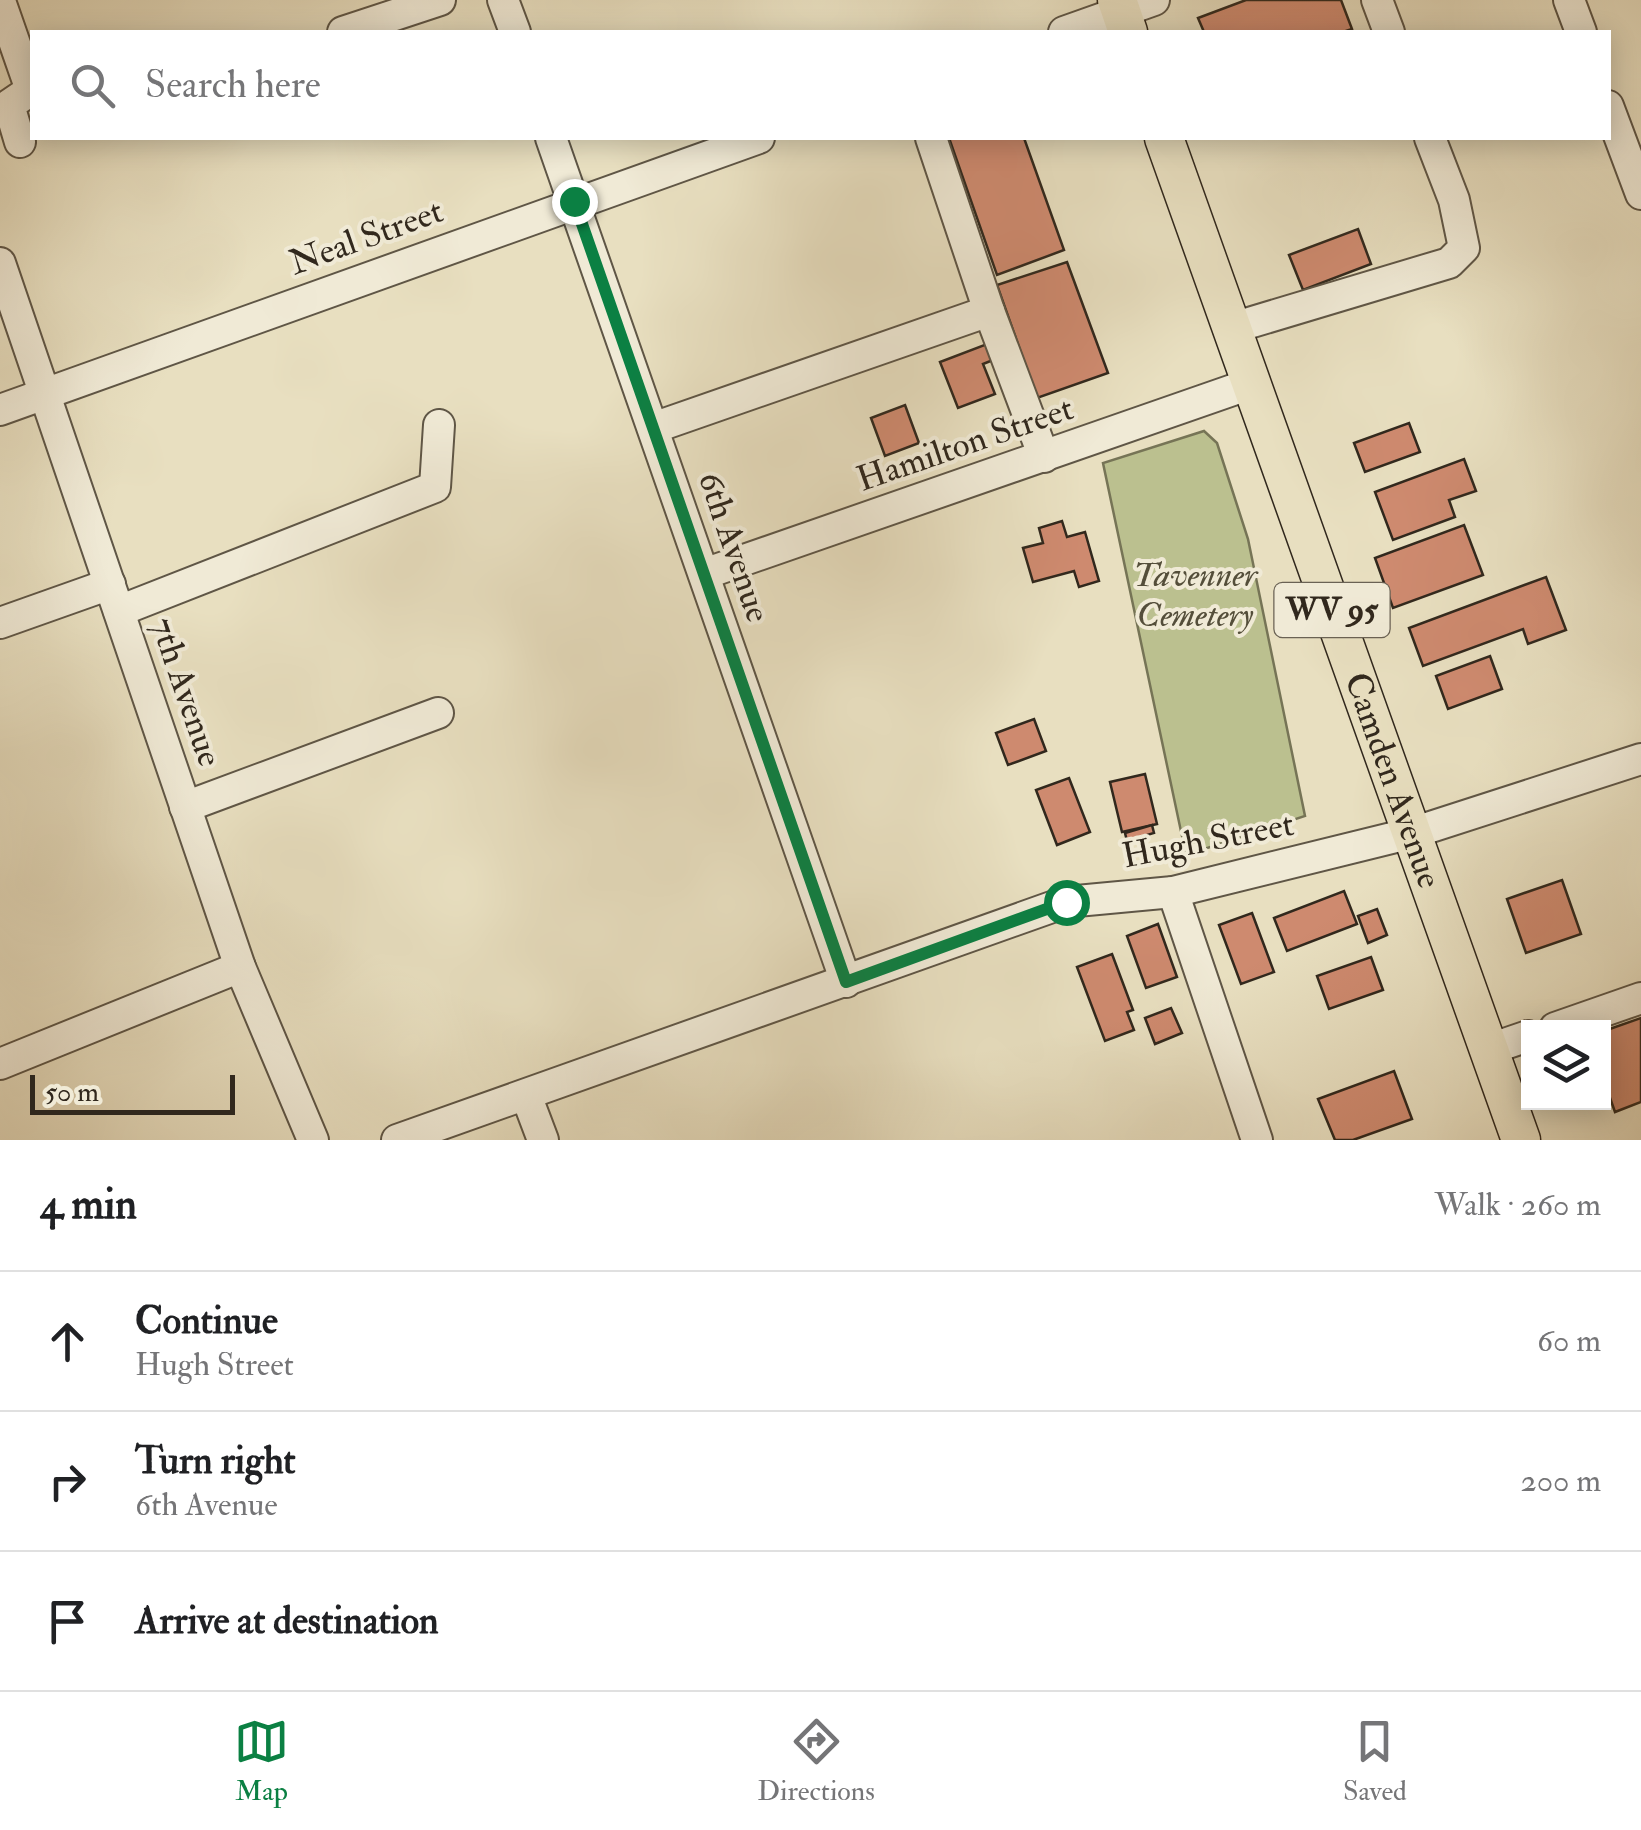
<!DOCTYPE html>
<html lang="en">
<head>
<meta charset="utf-8">
<style>
  :root { --surface:#fff; --page:#f2f2f2; --text:#202124; --muted:#757577; --line:#e0e0e0; --accent:#0b8043 }
  body { margin:0; font-family:"IM FELL Double Pica",serif; background:var(--page); color:var(--text) }
  .controls { position:absolute; right:30px; bottom:30px; display:grid; overflow:hidden; border-radius:0px; box-shadow:0 5px 25px #0003 }
  .controls button { width:90px; height:90px; display:grid; place-items:center; padding:0; border:0; border-bottom:2px solid var(--line); background:var(--surface); color:var(--text); font:50px sans-serif }
  .scale { position:absolute; left:30px; bottom:25px; width:205px; box-sizing:border-box; padding-left:10px; border:5px solid #31281d; border-top:0; font-size:28px; line-height:35px; white-space:nowrap; color:#31281d; -webkit-text-stroke:8px #f0ead6; paint-order:stroke }
  .stop { position:absolute; width:30px; height:30px; margin:-22px; border:8px solid #0b8043; border-radius:50%; background:#fff }
  .stop.end { background:#0b8043; border-color:#fff; box-shadow:0 2px 10px #0008 }
  .list { margin:0; padding:0; list-style:none }
  h2 { display:flex; justify-content:space-between; align-items:center; height:130px; margin:0; padding:0 40px; font-size:42px }
  h2 small { font-size:32px; font-weight:400; color:var(--muted) }
  .list li { display:grid; grid-template-columns:65px 1fr auto; gap:30px; align-items:center; box-sizing:border-box; height:140px; padding:0 40px; border-top:2px solid var(--line) }
  .list b { display:block; font-size:38px; white-space:nowrap }
  .list p { margin:0; font-size:32px; white-space:nowrap; color:var(--muted) }
  .list em { font-size:32px; font-style:normal; color:var(--muted) }
  .icon { flex:none; width:55px; height:55px; fill:none; stroke:currentColor; stroke-width:2; stroke-linecap:round; stroke-linejoin:round }
  .map { position:relative; flex:none; width:1641px; height:1140px; overflow:hidden }
  .search { position:absolute; background:var(--surface); box-shadow:0 5px 25px #0003; left:30px; right:30px; top:30px; height:110px; display:flex; align-items:center; gap:25px; box-sizing:border-box; padding:0 35px; border-radius:0px; color:var(--muted); font-size:38px }
  .sheet { height:550px; background:var(--surface) }
  nav { display:flex; justify-content:space-around; align-items:center; box-sizing:border-box; height:140px; border-top:2px solid var(--line); background:var(--surface); font-size:28px; color:var(--muted) }
  nav a { display:grid; justify-items:center; gap:5px }
  nav .on { color:var(--accent) }
  .map>svg:first-child { display:block }
  .green { fill:#bbc08f; stroke:#767456; stroke-width:2.5 }
  .building { fill:#ce8a6f; stroke:#31281d; stroke-width:2.5 }
  .lines { fill:none; stroke-linecap:round; stroke-linejoin:round }
  .minor-casing { stroke:#5f5646; stroke-width:34 }
  .major-casing { stroke:#31281d; stroke-width:41 }
  .minor { stroke:#f0ead6; stroke-width:30 }
  .major { stroke:#e8dfc0; stroke-width:38 }
  .route { stroke:#0b8043; stroke-width:12 }
  .labels { text-anchor:middle; dominant-baseline:central; stroke-width:8; stroke-linejoin:round; paint-order:stroke }
  .shield { fill:#f0ead6; stroke:#6a6254; stroke-width:2.5 }
  .shield-label { font-size:32px; font-weight:bold; fill:#31281d }
  .street-label { font-size:35px; fill:#31281d; stroke:#f0ead6 }
  .park-label { font-size:35px; font-style:italic; fill:#544e3a; stroke:#f0ead6 }
</style>
</head>
<body>
<div class="map">
<svg width="1641" height="1140" viewBox="0 0 1641 1140">
  <rect width="100%" height="100%" fill="#e8dfc0"/>
  <filter id="stains"><feTurbulence type="fractalNoise" baseFrequency=".002" numOctaves="4"/><feColorMatrix values="0 0 0 0 .2 0 0 0 0 .09 0 0 0 0 .02 0 0 0 .5 -.17"/></filter>
  <radialGradient id="worn" r=".72"><stop offset=".6" stop-color="#630" stop-opacity="0"/><stop offset="1" stop-color="#630" stop-opacity=".3"/></radialGradient>
  <polygon class="green" points="1204,431 1217,443 1248,539 1305,816 1186,855 1103,463"/>
  <g class="building">
    <polygon points="1246,0 1341,0 1352,29 1343,32 1204,32 1198,18"/>
    <polygon points="949,138 1024,138 1064,250 997,275"/>
    <polygon points="1358,229 1371,264 1303,290 1289,255"/>
    <polygon points="1067,262 1108,373 1037,398 997,285"/>
    <polygon points="987,344 993,360 983,364 995,394 958,408 940,362"/>
    <polygon points="905,405 919,443 885,456 871,418"/>
    <polygon points="1409,423 1420,452 1365,472 1354,443"/>
    <polygon points="1464,459 1476,491 1449,500 1455,517 1393,540 1375,492"/>
    <polygon points="1062,521 1067,537 1085,532 1099,581 1079,587 1074,571 1033,582 1023,548 1043,543 1039,528"/>
    <polygon points="1464,525 1483,575 1393,608 1375,558"/>
    <polygon points="1546,577 1566,630 1528,644 1523,629 1423,666 1409,628"/>
    <polygon points="1490,656 1502,689 1448,709 1436,676"/>
    <polygon points="1034,719 1046,751 1008,765 996,733"/>
    <polygon points="1145,774 1157,824 1122,832 1110,782"/>
    <polygon points="1069,778 1090,832 1057,845 1036,790"/>
    <polygon points="1152,825 1154,833 1127,841 1125,833"/>
    <polygon points="1562,880 1581,934 1526,953 1507,899"/>
    <polygon points="1344,891 1357,924 1287,951 1274,918"/>
    <polygon points="1377,909 1387,935 1368,943 1358,916"/>
    <polygon points="1252,913 1274,972 1241,984 1219,925"/>
    <polygon points="1158,924 1177,977 1146,988 1127,936"/>
    <polygon points="1112,954 1133,1010 1127,1012 1134,1030 1105,1041 1077,967"/>
    <polygon points="1371,957 1383,990 1329,1009 1317,976"/>
    <polygon points="1171,1008 1182,1033 1155,1044 1145,1018"/>
    <polygon points="1641,1018 1641,1102 1615,1112 1604,1081 1604,1031"/>
    <polygon points="1394,1071 1412,1119 1353,1140 1335,1140 1318,1099"/>
  </g>
  <g class="lines">
    <g class="minor-casing">
      <g id="minor">
        <polyline points="503,0 515,32"/>
        <polyline points="1377,0 1389,32"/>
        <polyline points="1569,0 1581,32"/>
        <polyline points="0,1 31,90 9,105 20,142"/>
        <polyline points="343,32 440,0"/>
        <polyline points="1064,32 1154,0"/>
        <polyline points="1608,106 1641,194"/>
        <polyline points="551,138 846,982"/>
        <polyline points="931,138 989,311 1044,457"/>
        <polyline points="0,263 240,967 313,1140"/>
        <polyline points="1229,329 1449,263 1464,248 1454,200 1430,138"/>
        <polyline points="0,410 759,138"/>
        <polyline points="653,428 989,311"/>
        <polyline points="704,574 1250,384"/>
        <polyline points="119,611 435,487 439,425"/>
        <polyline points="0,623 110,584"/>
        <polyline points="185,807 438,713"/>
        <polyline points="1173,892 1257,1140"/>
        <polyline points="1555,1028 1641,998"/>
        <polyline points="1490,1049 1528,1036"/>
        <polyline points="0,1064 240,967"/>
        <polyline points="526,1095 543,1140"/>
        <polyline points="397,1140 1066,902 1173,892 1412,833 1641,759"/>
      </g>
    </g>
    <g class="major-casing">
      <g id="major">
        <polyline points="1117,0 1128,32"/>
        <path id="s1" d="M1164,138l357,1002"/>
      </g>
    </g>
    <use href="#minor" class="minor"/>
    <use href="#major" class="major"/>
  </g>
  <g class="lines">
    <polyline class="route" points="574,201 846,982 1066,902"/>
  </g>
  <g class="labels">
    <rect class="shield" x="1274.5" y="583" width="115" height="54" rx="8"/>
    <g class="shield-label">
      <text x="1332" y="610">WV 95</text>
    </g>
    <g class="street-label">
      <text transform="translate(366 237) rotate(-20)">Neal Street</text>
      <text transform="translate(965 444) rotate(-19)">Hamilton Street</text>
      <text transform="translate(734 547) rotate(71)">6th Avenue</text>
      <text transform="translate(186 692) rotate(71)">7th Avenue</text>
      <text stroke="none"><textPath href="#s1" startOffset="682">Camden Avenue</textPath></text>
      <text transform="translate(1208 840) rotate(-11)">Hugh Street</text>
    </g>
    <g class="park-label">
      <text x="1195" y="575">Tavenner<tspan x="1195" dy="40">Cemetery</tspan></text>
    </g>
  </g>
  <rect width="100%" height="100%" filter="url(#stains)"/>
  <rect width="100%" height="100%" fill="url(#worn)"/>
</svg>
<div class="controls">
<button><svg class="icon" aria-label="layers" viewBox="0 0 24 24"><path d="M12 4l9 5-9 5-9-5zM3 14l9 5 9-5"/></svg></button>
</div>
<div class="scale">50 m</div>
<div class="stop" style="left:1066px;top:902px"></div>
<div class="stop end" style="left:574px;top:201px"></div>
<div class="search"><svg class="icon" aria-label="search" viewBox="0 0 24 24"><circle cx="10" cy="10" r="6"/><path d="M15 15l6 6"/></svg>Search here</div>
</div>
<section class="sheet">
<h2>4 min<small>Walk · 260 m</small></h2>
<ul class="list">
<li><svg class="icon" aria-label="ahead" viewBox="0 0 24 24"><path d="M12 20V5M6 11l6-6 6 6"/></svg><div><b>Continue</b><p>Hugh Street</p></div><em>60 m</em></li>
<li><svg class="icon" aria-label="right" viewBox="0 0 24 24"><path d="M7 20v-9h11M14 6l5 5-5 5"/></svg><div><b>Turn right</b><p>6th Avenue</p></div><em>200 m</em></li>
<li><svg class="icon" aria-label="arrive" viewBox="0 0 24 24"><path d="M6 21V4h12l-3 4 3 4H6"/></svg><div><b>Arrive at destination</b></div></li>
</ul>
</section>
<nav>
<a class="on"><svg class="icon" aria-label="map" viewBox="0 0 24 24"><path d="M3 6l6-2 6 2 6-2v14l-6 2-6-2-6 2zM9 4v14M15 6v14"/></svg>Map</a>
<a><svg class="icon" aria-label="directions" viewBox="0 0 24 24"><path d="M12 3l9 9-9 9-9-9zM9 14v-3h6M13 9l2 2-2 2"/></svg>Directions</a>
<a><svg class="icon" aria-label="saved" viewBox="0 0 24 24"><path d="M7 4h10v16l-5-4-5 4z"/></svg>Saved</a>
</nav>
</body>
</html>
